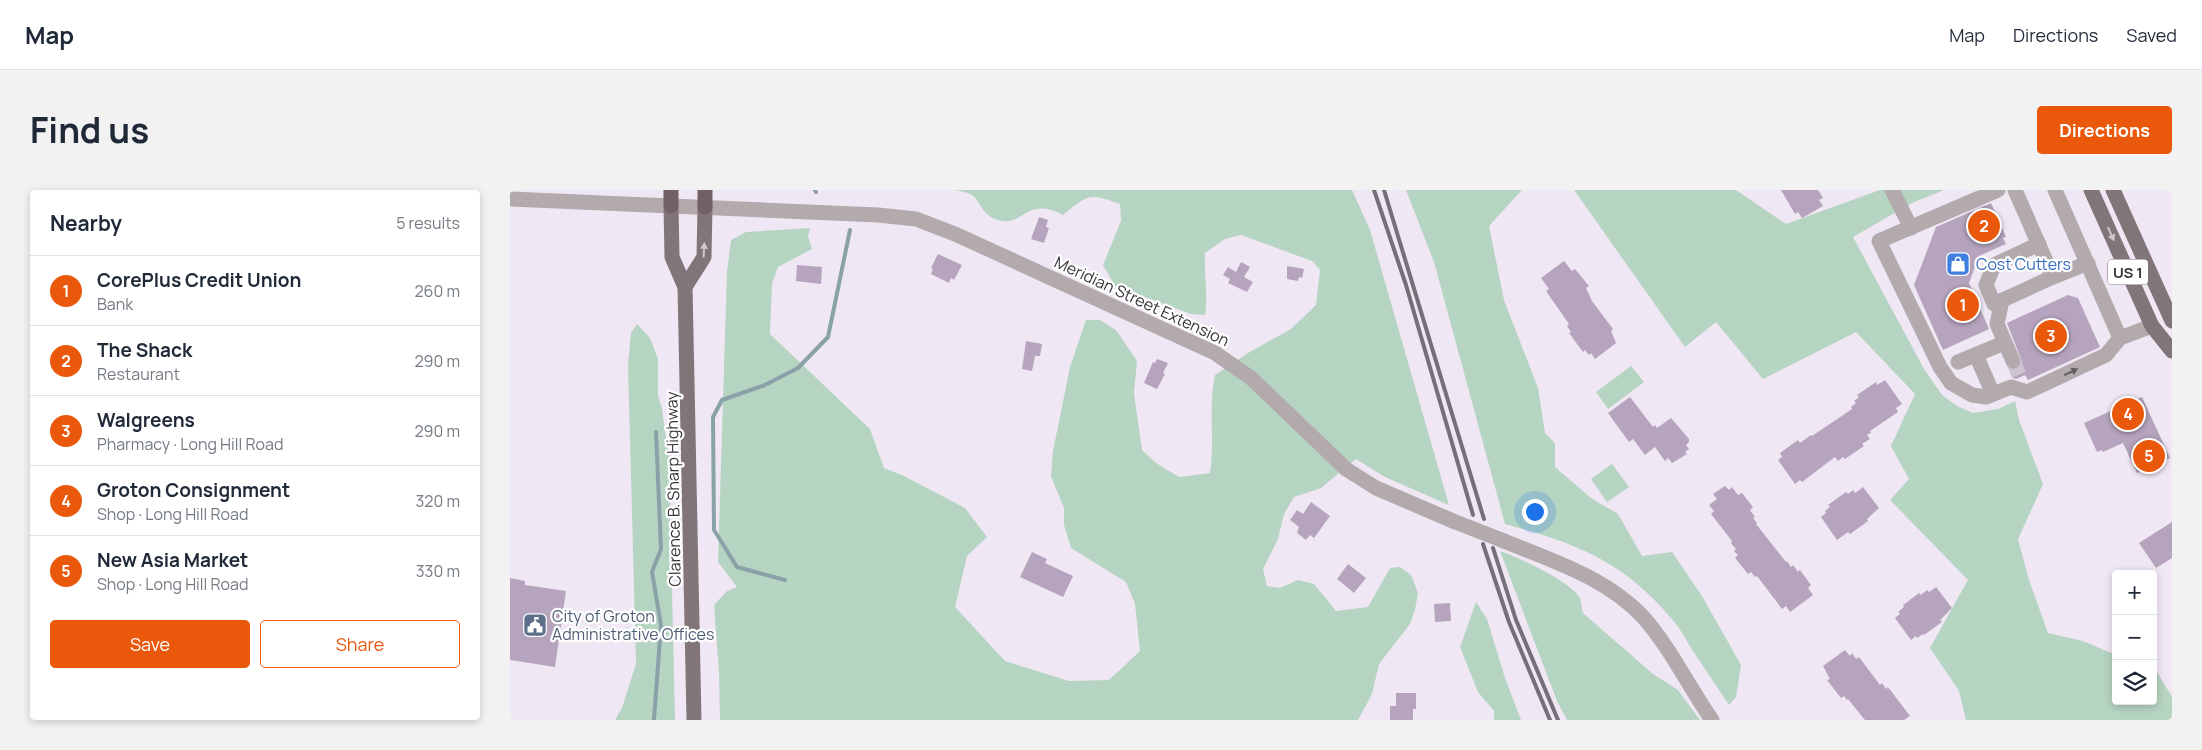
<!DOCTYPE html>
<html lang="en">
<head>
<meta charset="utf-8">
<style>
  :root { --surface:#fff; --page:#f2f2f3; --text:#1f2937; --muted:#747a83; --line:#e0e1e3; --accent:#ea580c }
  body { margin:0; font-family:Manrope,sans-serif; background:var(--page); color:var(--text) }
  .controls { position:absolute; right:15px; bottom:15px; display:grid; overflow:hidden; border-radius:5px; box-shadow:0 2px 8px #0003 }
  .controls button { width:45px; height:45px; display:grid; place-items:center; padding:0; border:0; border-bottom:1px solid var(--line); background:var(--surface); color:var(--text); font:25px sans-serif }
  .you { position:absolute; left:1024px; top:321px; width:18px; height:18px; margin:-12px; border:4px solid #fff; border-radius:50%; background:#1a73e8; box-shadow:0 0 0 8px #1a73e833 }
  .badge { display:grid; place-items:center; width:32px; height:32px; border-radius:50%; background:var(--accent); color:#fff; font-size:16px; font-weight:700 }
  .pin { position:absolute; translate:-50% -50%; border:2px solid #fff; box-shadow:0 1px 5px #0006 }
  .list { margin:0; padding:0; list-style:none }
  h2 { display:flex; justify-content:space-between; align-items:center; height:65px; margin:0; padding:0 20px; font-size:21px }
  h2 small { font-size:16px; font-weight:400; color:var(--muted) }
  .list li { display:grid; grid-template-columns:32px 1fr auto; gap:15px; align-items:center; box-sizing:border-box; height:70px; padding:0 20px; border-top:1px solid var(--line) }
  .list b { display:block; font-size:19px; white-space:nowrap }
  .list p { margin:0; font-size:16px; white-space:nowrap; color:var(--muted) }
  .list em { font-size:16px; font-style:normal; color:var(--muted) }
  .actions { display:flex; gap:10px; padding:15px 20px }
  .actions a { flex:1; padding:11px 0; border:1px solid var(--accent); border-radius:5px; text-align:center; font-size:18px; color:var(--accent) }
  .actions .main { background:var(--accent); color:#fff }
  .icon { flex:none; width:28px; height:28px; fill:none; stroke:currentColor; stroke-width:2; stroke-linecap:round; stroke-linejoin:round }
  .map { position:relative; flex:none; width:1662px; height:530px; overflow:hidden; border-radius:5px }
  header { display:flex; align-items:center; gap:30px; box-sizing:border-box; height:70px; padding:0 25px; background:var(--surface); border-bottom:1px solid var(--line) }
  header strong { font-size:24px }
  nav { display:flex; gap:28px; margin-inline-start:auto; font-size:18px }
  .intro { display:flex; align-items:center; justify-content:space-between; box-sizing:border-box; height:120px; padding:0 30px }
  h1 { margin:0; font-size:35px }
  .button { padding:12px 22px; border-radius:5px; background:var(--accent); color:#fff; font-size:18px; font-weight:700 }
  main { display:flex; gap:30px; padding:0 30px }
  aside { flex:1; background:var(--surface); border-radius:5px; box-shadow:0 2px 8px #0003 }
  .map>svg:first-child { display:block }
  .green { fill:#b6d4c2 }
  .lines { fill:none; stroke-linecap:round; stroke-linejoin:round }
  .stream { stroke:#88a2a8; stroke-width:4 }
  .building { fill:#b6a4be }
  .minor-tunnel { stroke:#cbc3cf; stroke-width:15; stroke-dasharray:15 8; stroke-linecap:butt }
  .minor { stroke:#b2aaac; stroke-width:15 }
  .major { stroke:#827579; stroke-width:15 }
  .highway { stroke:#716166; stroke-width:15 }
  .rail { stroke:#757078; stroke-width:4 }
  .minor-bridge { stroke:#b2aaac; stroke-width:15 }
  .oneway { fill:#cdc8c9 }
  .oneway2 { fill:#625d61 }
  .labels { text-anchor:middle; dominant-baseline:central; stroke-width:4.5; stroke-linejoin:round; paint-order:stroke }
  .shield { fill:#fff; stroke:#737174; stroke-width:1 }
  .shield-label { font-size:15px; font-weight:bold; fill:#373439 }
  .shop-label { font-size:16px; fill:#366cbe; stroke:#fff; text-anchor:start }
  .street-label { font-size:16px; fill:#373439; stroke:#fff }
  .service-label { font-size:16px; fill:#4e5e75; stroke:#fff; text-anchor:start }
</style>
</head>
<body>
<header>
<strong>Map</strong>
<nav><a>Map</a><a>Directions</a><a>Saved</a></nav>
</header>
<div class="intro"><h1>Find us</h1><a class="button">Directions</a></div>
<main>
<aside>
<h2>Nearby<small>5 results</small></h2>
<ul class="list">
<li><span class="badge">1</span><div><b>CorePlus Credit Union</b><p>Bank</p></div><em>260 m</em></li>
<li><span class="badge">2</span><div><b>The Shack</b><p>Restaurant</p></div><em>290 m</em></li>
<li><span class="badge">3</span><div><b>Walgreens</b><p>Pharmacy · Long Hill Road</p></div><em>290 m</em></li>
<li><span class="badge">4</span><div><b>Groton Consignment</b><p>Shop · Long Hill Road</p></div><em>320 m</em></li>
<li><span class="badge">5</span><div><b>New Asia Market</b><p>Shop · Long Hill Road</p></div><em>330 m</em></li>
</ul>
<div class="actions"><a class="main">Save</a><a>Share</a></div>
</aside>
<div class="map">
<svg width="1662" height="530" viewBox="0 0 1662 530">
  <rect width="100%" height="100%" fill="#f0e7f4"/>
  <g class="green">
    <path d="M445,0h397l18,40 79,275 -64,-28 -29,-18 -35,29 -27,9 -10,17 -6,25 -15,30 4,17 13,2 18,-8 16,4 22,27 32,-4 22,-39 10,-1 11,8 7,18 -3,17 -5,14 -31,40 -7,30 -14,26h-638l-1,-48 -5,-67 13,-14 10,-4 -19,-25 9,-291 4,-31 15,-8 64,-4 -2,8 4,13 -34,18 -6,17 -2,50 100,95 14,39 20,8 61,32 22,29 -20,19 -12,51 50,54 64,20 40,-1 31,-29 -5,-47 -9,-22 -55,-34 -7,-23v-17l-13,-32 2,-25 17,-84 16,-47h14l16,10 21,31 -3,32 8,57 14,13 23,14 31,-4c5,-33 -2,-65 5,-98l33,-22 43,-24 25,-24 4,-35 -8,-9 -71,-26 -16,4 -20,14c-1,21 3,41 0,62l-14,-1 -76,-28 -12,-21 18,-44 -1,-17c-32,-12 -32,-9 -57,11 -35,-19 -40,10 -61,6 -23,-5 -20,-21 -32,-27 -4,-2 -10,-3 -15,-4z"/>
    <path d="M896,0h116l-33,36 15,74 34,88 7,45 10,10v24l36,31 27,16 24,42 30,-4 30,44 39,69 -5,32 -7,8c-12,-18 -24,-36 -36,-54 -7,-11 -13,-23 -21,-32 -49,-58 -96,-76 -167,-95l-71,-262z"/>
    <polygon points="1064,0 1226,0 1276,34 1370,0 1434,0 1402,13 1343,47 1414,179 1432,205 1447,216 1463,223 1488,219 1505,211 1509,230 1533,294 1508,349 1519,390 1538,443 1573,451 1606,465 1606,511 1643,511 1643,481 1647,482 1662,507 1662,530 1456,530 1449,501 1420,458 1458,390 1380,310 1399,289 1381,256 1405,204 1346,142 1253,189 1206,132 1175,157"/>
    <polygon points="127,134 140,148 148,169 148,205 152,219 159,269 165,530 105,530 112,518 126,474 118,175 121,143"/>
    <polygon points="1121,176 1134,192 1098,219 1086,202"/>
    <polygon points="1102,274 1119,297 1097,312 1081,289"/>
    <path d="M990,361c20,7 65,28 78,44 4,5 3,12 5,18l70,61 25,16 22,30h-133l-10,-19z"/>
    <polygon points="966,412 977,429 995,488 1011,530 984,530 984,521 968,502 950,457"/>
  </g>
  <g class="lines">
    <g class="stream">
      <polyline points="305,0 306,2"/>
      <polyline points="275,390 227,377 204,340 203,227 212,210 255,195 288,178 318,147 340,40"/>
      <polyline points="144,530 151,435 142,382 151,359 146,242"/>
    </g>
  </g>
  <g class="building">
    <polygon points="1271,0 1308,0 1313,8 1309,10 1313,16 1292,28 1288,22 1285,24"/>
    <polygon points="1481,13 1496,47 1493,48 1496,54 1469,66 1459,93 1479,139 1433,160 1404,95 1426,37"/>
    <polygon points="529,27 538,30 536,37 539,38 534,53 521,49"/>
    <polygon points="428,64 452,75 444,90 441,88 439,93 421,84 423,79 421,78"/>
    <polygon points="1054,71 1062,81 1065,79 1079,96 1076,98 1082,111 1103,139 1101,141 1106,153 1085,169 1081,163 1079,165 1075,160 1073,162 1059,143 1061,142 1057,136 1059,134 1036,101 1039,99 1031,88"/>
    <polygon points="731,72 740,77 734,87 743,92 737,102 718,93 720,89 713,85 718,77 726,82"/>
    <polygon points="287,75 312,77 311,94 286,91"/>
    <polygon points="777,76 794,79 792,88 789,87 788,91 777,89"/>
    <polygon points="1558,105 1568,108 1590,157 1518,190 1515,185 1506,189 1503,188 1499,179 1507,179 1512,172 1497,133"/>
    <polygon points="516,151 532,154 530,166 525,166 522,181 512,179"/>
    <polygon points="647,169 658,173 653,183 655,184 647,199 634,193 643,172 645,173"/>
    <polygon points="1375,190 1392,214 1386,218 1388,222 1360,241 1361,243 1357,245 1360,249 1352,254 1354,256 1335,269 1333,267 1328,271 1325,267 1292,292 1290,290 1285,294 1268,270 1272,267 1270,263 1288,250 1290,253 1301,245 1302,246 1342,219 1341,217 1346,213 1344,211 1349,207 1347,205 1366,192 1367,195"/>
    <polygon points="1120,207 1143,237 1145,235 1147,238 1161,228 1179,249 1179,252 1176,255 1179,259 1175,262 1177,264 1162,273 1158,268 1155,271 1145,257 1135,265 1123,249 1119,252 1098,223"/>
    <polygon points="1632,207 1660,268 1627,283 1613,253 1593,262 1592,260 1587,262 1574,233"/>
    <polygon points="1215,296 1219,300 1222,297 1228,305 1232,303 1243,317 1240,320 1245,327 1243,328 1247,333 1246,334 1276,372 1277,371 1281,377 1283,375 1288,382 1290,380 1301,395 1298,398 1303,405 1280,422 1276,416 1272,419 1247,386 1245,387 1241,382 1238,384 1225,368 1228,365 1224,361 1226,359 1221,353 1222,351 1201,324 1204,321 1199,315 1207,309 1203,304"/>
    <polygon points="1353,297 1369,318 1357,329 1358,331 1340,344 1338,342 1327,350 1311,327 1316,323 1315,321 1320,317 1318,315 1336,302 1338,304 1343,300 1345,303"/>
    <polygon points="801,312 820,326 804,348 800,345 796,350 787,343 789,337 780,330 787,320 793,324"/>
    <polygon points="1662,332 1662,368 1646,378 1629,353"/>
    <polygon points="522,362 537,369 535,373 563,386 553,407 510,387"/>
    <polygon points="838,374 856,388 844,403 827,389"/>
    <polygon points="0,388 15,391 15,395 56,401 45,477 0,470"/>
    <polygon points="1426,397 1442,418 1430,430 1432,432 1414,445 1413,444 1407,448 1406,446 1401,450 1385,428 1390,424 1388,422 1394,417 1393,415 1409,403 1411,405 1417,400 1419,402"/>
    <polygon points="940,413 941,431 925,432 924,414"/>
    <polygon points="1335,460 1340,466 1342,463 1346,469 1349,467 1370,495 1372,493 1376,499 1378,497 1400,526 1394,530 1355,530 1338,509 1337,510 1334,506 1331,508 1317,490 1320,489 1313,476"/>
    <polygon points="886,503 906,503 906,519 903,519 903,530 880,530 880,516 886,516"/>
  </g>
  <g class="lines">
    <polyline class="minor-tunnel" points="1503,171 1510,187"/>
    <g class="minor">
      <polyline points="1382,0 1401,38"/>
      <polyline points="1488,0 1369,51 1430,177 1441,193 1462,205 1476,207 1501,197 1517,202 1596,165 1610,148 1642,136"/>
      <polyline points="1505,0 1543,87 1578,73"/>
      <polyline points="1545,0 1610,148"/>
      <polyline points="0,9 368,25 406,29 445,44 705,163 741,188 836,279 866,298 943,331"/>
      <polyline points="1529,54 1484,75 1476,95 1484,114 1543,87"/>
      <polyline points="1492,110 1487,134 1503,171"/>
      <polyline points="1466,165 1483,204"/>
      <polyline points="1448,172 1494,153"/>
      <path d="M994,351c49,20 103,37 140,77 27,31 45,69 68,102"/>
    </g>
    <g class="major">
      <polyline points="1581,0 1642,136 1662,161"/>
      <polyline points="1603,0 1662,131"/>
      <polyline points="161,16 162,67 175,97 184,530"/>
      <polyline points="175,97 194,67 195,17"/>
    </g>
    <g class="highway">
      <polyline points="161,0 161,16"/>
      <polyline points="195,17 195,0"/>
    </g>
    <g class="rail">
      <polyline points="864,0 896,95 963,325"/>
      <polyline points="874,0 974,329"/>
      <polyline points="973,354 999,432 1040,530"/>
      <polyline points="983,358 1006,430 1048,530"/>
    </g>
    <polyline class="minor-bridge" points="943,331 994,351"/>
  </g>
  <defs><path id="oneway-solid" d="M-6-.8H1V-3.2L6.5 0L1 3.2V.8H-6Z" transform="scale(1.25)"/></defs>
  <g class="oneway">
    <use href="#oneway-solid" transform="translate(1601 44) rotate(66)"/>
    <use href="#oneway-solid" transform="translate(194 60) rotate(-87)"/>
  </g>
  <use class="oneway2" href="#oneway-solid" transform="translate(1561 182) rotate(-25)"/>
  <defs>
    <g id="shop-square" transform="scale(1.25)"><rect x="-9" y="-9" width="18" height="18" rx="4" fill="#3f7fe0" stroke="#fff"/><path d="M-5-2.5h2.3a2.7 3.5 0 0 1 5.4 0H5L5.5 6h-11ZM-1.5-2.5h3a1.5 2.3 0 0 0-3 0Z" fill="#fff"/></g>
    <g id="civic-square" transform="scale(1.25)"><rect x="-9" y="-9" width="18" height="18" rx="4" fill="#5c6f8a" stroke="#fff"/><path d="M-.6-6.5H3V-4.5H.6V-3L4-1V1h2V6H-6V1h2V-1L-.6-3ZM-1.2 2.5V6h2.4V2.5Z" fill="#fff"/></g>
  </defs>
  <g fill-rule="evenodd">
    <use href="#shop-square" x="1448" y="74"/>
    <use href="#civic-square" x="25" y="435"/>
  </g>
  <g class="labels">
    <rect class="shield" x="1598" y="69.5" width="40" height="25" rx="4"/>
    <g class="shield-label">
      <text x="1618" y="82">US 1</text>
    </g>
    <g class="shop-label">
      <text x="1466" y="74">Cost Cutters</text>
    </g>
    <g class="street-label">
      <text transform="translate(632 111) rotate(25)">Meridian Street Extension</text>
      <text transform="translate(163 299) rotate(-91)">Clarence B. Sharp Highway</text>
    </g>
    <g class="service-label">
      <text x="42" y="426">City of Groton<tspan x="42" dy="18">Administrative Offices</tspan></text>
    </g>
  </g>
</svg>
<div class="controls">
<button>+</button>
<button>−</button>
<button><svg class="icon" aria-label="layers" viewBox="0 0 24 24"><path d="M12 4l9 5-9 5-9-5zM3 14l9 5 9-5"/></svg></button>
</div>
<div class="you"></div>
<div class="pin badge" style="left:1453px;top:115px">1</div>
<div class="pin badge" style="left:1474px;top:36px">2</div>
<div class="pin badge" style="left:1541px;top:146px">3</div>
<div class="pin badge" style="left:1618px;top:224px">4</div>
<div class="pin badge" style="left:1639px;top:266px">5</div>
</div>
</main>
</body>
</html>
